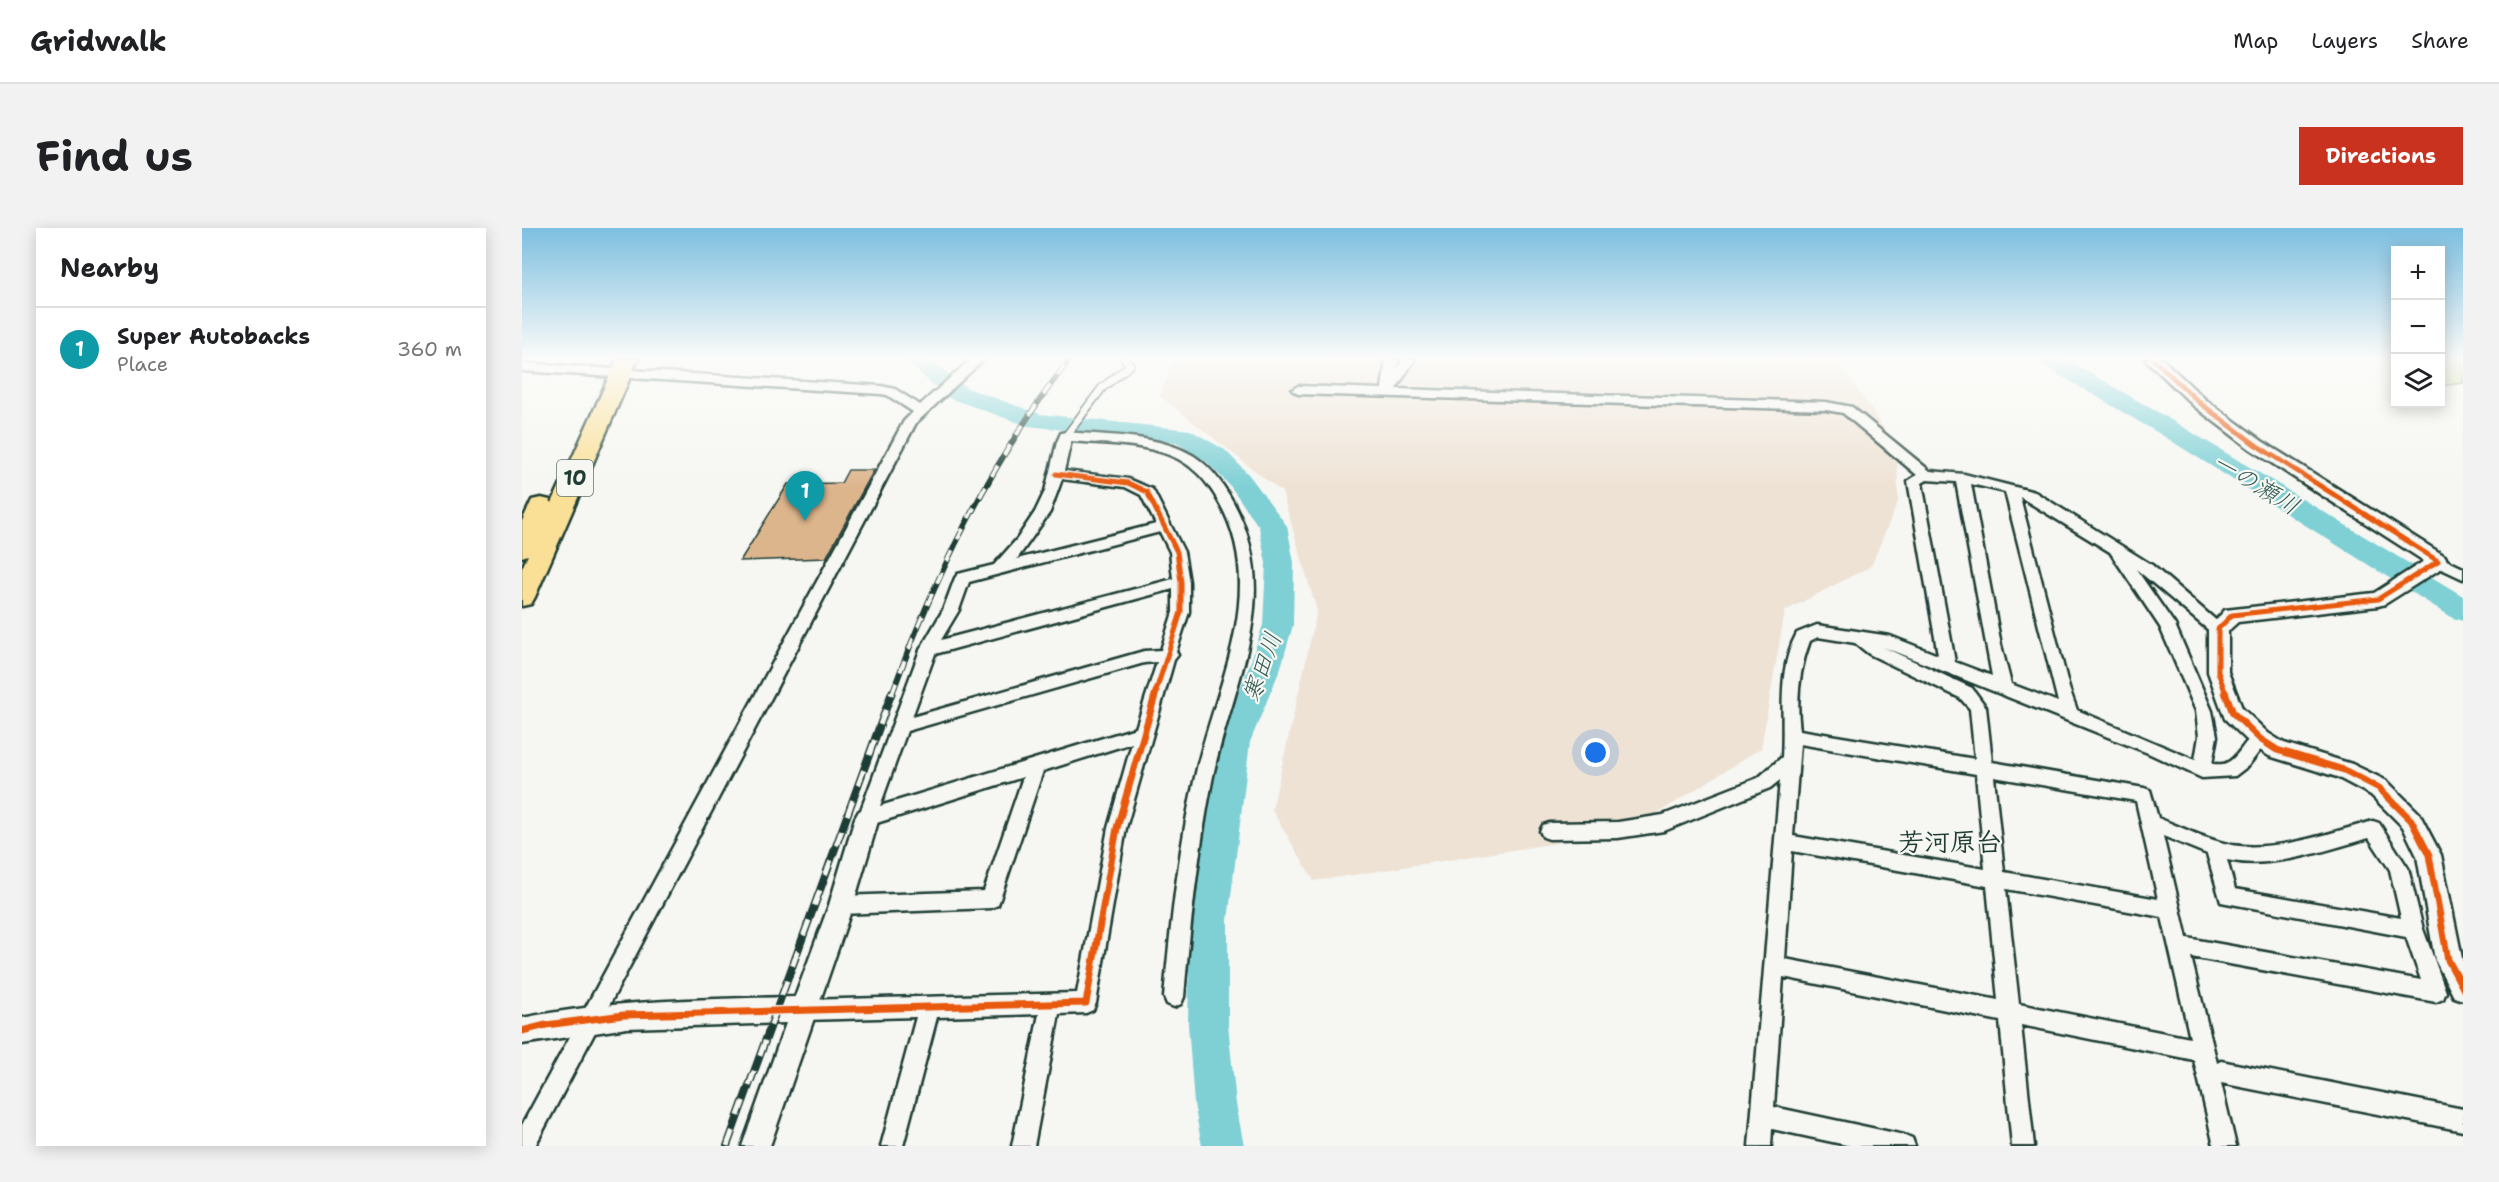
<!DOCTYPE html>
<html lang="en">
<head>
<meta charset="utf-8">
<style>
  :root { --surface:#fff; --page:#f2f2f2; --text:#202124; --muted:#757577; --line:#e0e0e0; --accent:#c8321e }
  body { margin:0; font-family:"Shantell Sans","Klee One",sans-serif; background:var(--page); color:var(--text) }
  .controls { position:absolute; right:18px; top:18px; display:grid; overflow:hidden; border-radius:0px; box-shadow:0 3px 15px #0003 }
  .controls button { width:54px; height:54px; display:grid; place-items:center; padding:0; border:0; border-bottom:2px solid var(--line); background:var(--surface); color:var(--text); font:30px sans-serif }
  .you { position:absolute; left:1074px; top:525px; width:21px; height:21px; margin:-15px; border:4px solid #fff; border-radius:50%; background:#1a73e8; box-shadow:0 0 0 9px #1a73e833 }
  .badge { display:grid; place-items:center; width:39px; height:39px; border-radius:50%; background:var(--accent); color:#fff; font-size:20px; font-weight:700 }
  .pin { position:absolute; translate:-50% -50px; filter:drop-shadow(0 2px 3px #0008) }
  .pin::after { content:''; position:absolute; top:32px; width:21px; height:18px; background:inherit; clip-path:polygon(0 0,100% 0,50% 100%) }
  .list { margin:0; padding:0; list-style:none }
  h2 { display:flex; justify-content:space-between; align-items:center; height:78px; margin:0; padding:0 24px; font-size:26px }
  h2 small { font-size:20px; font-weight:400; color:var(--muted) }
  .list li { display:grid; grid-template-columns:39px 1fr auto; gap:18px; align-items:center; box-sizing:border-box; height:84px; padding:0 24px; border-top:2px solid var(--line) }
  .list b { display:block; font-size:22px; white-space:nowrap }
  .list p { margin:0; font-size:20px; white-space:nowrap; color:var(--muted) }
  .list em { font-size:20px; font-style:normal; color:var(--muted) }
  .icon { flex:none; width:33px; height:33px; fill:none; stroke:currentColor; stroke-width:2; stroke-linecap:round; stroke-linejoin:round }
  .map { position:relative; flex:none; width:1941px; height:918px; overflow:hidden; border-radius:0px }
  header { display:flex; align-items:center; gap:36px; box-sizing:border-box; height:84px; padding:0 30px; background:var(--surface); border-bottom:2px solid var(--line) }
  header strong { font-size:28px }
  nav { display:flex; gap:33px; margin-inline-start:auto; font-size:21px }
  .intro { display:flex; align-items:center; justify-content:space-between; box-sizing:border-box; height:144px; padding:0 36px }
  h1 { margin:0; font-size:42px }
  .button { padding:15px 27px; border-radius:0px; background:var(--accent); color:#fff; font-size:21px; font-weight:700 }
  main { display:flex; gap:36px; padding:0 36px }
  aside { flex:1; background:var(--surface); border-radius:0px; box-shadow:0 3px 15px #0003 }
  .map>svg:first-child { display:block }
  .built { fill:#eee2d4 }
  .green { fill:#cce094; stroke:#768e64; stroke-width:1.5 }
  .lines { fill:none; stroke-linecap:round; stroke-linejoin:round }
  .river { fill:#7ed0d5; fill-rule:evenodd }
  .building { fill:#ddb58d; stroke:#1f3d34; stroke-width:1.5 }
  .service-casing { stroke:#1f3d34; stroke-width:10 }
  .minor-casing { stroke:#1f3d34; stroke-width:5 }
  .tertiary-casing { stroke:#1f3d34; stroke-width:5 }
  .trunk-casing { stroke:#1f3d34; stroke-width:5 }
  .service { stroke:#f6f6f2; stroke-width:7 }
  .minor { fill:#f6f6f2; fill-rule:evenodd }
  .tertiary { fill:#f6f6f2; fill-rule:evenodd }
  .trunk { fill:#fadf96; fill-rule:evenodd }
  .rail-far1-casing { stroke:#1f3d34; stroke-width:6 }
  .rail-casing { stroke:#1f3d34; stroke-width:8 }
  .rail-far1 { stroke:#f6f6f2; stroke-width:4; stroke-dasharray:12; stroke-linecap:butt }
  .rail { stroke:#f6f6f2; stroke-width:5; stroke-dasharray:16; stroke-linecap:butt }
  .cycleway-far1-casing { stroke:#f6f6f2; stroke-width:8 }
  .cycleway-casing { stroke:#f6f6f2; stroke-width:10 }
  .cycleway-far1 { stroke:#e8590c; stroke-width:5 }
  .cycleway { stroke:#e8590c; stroke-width:7 }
  .labels { text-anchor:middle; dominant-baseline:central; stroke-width:4.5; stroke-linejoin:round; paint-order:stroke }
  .shield { fill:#f6f6f2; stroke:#60746d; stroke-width:1.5 }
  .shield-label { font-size:21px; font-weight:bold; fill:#1f3d34 }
  .water-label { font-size:24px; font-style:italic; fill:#325a54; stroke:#f6f6f2 }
  .quarter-label { font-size:26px; font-weight:bold; fill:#1f3d34; stroke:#f6f6f2 }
</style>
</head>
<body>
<header>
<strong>Gridwalk</strong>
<nav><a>Map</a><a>Layers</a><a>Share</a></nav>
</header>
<div class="intro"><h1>Find us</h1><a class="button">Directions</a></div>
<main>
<aside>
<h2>Nearby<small></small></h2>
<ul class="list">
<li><span class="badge" style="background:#0f9aa8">1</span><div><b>Super Autobacks</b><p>Place</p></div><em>360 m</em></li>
</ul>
</aside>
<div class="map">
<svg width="1941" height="918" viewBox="0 0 1941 918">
  <rect width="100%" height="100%" fill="#f6f6f2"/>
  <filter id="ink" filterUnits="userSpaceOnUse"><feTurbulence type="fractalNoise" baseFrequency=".0167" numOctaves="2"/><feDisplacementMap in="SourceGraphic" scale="12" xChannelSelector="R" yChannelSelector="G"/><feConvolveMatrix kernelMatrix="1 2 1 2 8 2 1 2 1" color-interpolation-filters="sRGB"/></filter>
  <g filter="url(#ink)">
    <polygon class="built" points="652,131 1314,131 1375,219 1376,273 1349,338 1263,383 1239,520 1106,604 792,653 750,582 795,383 760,264 638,168"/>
    <polygon class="green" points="1919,131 1941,131 1941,155 1919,158"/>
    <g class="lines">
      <g class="river">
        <polygon points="381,131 407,131 445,160 518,186 668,202 703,222 727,247 765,298 772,335 771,397 759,439 728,514 706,692 706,796 714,876 722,918 680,918 672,876 666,796 668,692 696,514 727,439 741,397 744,335 737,299 709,259 685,234 653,214 506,198 427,170"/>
        <polygon points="1516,131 1544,131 1661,199 1941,368 1941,393 1931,390 1643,209 1519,136"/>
      </g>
    </g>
    <polygon class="building" points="326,242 352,242 304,330 218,333 266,256 319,255"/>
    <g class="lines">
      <g class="service-casing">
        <polyline id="service" points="544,208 580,160 608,137 603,131"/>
      </g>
      <g class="minor-casing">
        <g id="minor">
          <polygon points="449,131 462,131 394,195 13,918 0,918 0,897 382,193 391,184 365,167 359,166 0,143 0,135 359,158 373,161 398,177"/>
          <path d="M864,131h12l-1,9 6,-9h12l-19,30 430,13 26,5 78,64 34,3 71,18 117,73 74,64 -2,4h-12l-76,-64 39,56 37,86 5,25 -5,28c4,0 11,1 14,-1 16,-6 21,-35 40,-29l3,5 -21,27 -13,10 -33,2 -54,-25 -265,-106 89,41 14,19 6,55 152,26 6,2 8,28c25,10 49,22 74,27 46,7 97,-12 141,-24l6,2 29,45 15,61 23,63 -3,7 -7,3 -245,-45 26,106 4,-2 242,48v22l-242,-48 15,63h-22l-20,-86 -173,-35 13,121h-22l-12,-125 -217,-44 -9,130 130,28 8,3 3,8h-64l-79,-17 -1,17h-22l31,-366 -10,8 -106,43 -46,7 -69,1 -6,-2 -3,-6 3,-6 6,-2 69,-1 45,-7 95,-37 24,-21c3,-42 -6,-85 15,-124l20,-8 73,11 48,19 -30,-174 9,-6 -74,-62 -17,-3 -528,-16 -6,-4 6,-4 84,3zM1405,252l29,2 36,194 -37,-14 -33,-179zM1449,256l34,8 53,210 -47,-18 -10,-39zM1498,269l90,55 50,75 36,84 3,25 -4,24 -118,-50 -8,-22zM1296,409l37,6 14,11 91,44 10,11 5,50 -175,-29c-4,-30 -1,-60 10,-89zM1278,516l176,30 9,95 -192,-33zM1472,549l142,24 22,98 -154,-27zM1641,608l44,18 14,48 185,35 15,43 -234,-42zM1847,610l21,32 11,48 -166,-29 -8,-29c46,10 98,-10 142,-22zM1270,623l195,35 11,114 -213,-41zM1484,661l156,28 28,121 -171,-34z"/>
          <path d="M544,204c41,4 92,2 128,24 17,11 29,28 38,44 54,96 -2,188 -20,281 -14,72 -22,144 -28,216l-3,7 -7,3 -7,-3 -3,-7c7,-76 15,-154 33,-229 20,-84 71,-178 23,-264 -11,-21 -27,-40 -51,-49 -30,-12 -66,-11 -98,-14l-7,30 64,8 24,10 2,3 30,60 5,30v30l-13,40 2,3 -4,5 -48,168 -30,175 -3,7 -7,3 -27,1 -25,132h-22l27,-132 -102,3 -34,129h-22l35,-129 -113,3 -7,-3 -3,-7 3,-7 7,-3 274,-7 31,-165 24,-85 -89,28 -45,134 -7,3 -150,6 -7,-3 -3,-6 3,-6 7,-3 143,-5 39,-114 -156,49 -6,-3 -3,-5 62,-168 23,-40 12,-32 3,-4 36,-9 23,-26 18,-27 10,-21 12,-49 4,-9zM540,251l63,8 16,8 15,29 -139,35 33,-47zM638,304l10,20 3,27 -232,61 18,-30 10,-28zM651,361v23l-12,38 -17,1 -232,66 23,-63zM635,434l-21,66 -256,78 27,-75 237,-68z"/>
          <polygon points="1916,328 1941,340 1941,351 1911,337 1909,333 1911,329"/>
        </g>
      </g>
      <g class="tertiary-casing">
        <g id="tertiary">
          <polygon points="1623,131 1640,131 1684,172 1740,213 1923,328 1925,333 1923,338 1863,376 1856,378 1716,394 1706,403 1706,444 1720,480 1746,505 1762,515 1830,536 1865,553 1897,585 1919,627 1941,735 1941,772 1932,769 1913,732 1895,628 1881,599 1849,567 1815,549 1747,528 1730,517 1703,491 1686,444 1686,401 1703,382 1852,365 1902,333 1728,221 1672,178"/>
          <path d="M345,580l8,3 4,7 -26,87 -83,241h-28l44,-123 -159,5 -105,16v-26c91,-18 181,-19 273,-21l34,-92 26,-87 4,-7z"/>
        </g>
      </g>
      <g class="trunk-casing">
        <polygon id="trunk" points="95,131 116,131 13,369 9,376 0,378 0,340 6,327 0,329 0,293 10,272 19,270 28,272 30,275"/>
      </g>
      <use href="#service" class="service"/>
      <use href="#minor" class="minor"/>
      <use href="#tertiary" class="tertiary"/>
      <use href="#trunk" class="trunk"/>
      <g class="rail-far1-casing">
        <path id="rail-far1" d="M370,466c43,-119 100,-235 178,-335"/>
      </g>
      <g class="rail-casing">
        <polyline id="rail" points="205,918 370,464"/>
      </g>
      <use href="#rail-far1" class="rail-far1"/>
      <use href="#rail" class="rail"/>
      <g class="cycleway-far1-casing">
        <g id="cycleway-far1">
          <polyline points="1631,131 1678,175 1734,217 1916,333 1856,371 1710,387 1696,401 1696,444 1704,466"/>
          <polyline points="534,246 606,255 625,264 655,324 659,354 659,384 633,466"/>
        </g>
      </g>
      <g class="cycleway-casing">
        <g id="cycleway">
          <polyline points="1703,464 1711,485 1738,511 1755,522 1822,542 1857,560 1889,592 1907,627 1926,732 1941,760"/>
          <polyline points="0,803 24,797 102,787 564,775 595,600 634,464"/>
        </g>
      </g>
      <use href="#cycleway-far1" class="cycleway-far1"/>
      <use href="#cycleway" class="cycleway"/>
    </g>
  </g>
  <linearGradient id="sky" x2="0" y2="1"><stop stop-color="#7dbfe0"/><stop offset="0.5" stop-color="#fbfbf9"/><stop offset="1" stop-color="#fbfbf9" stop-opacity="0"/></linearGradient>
  <rect width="1941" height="260" fill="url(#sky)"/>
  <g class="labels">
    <rect class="shield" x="35" y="232" width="36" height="36" rx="4.5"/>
    <g class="shield-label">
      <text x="53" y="250">10</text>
    </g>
    <g class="water-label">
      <text transform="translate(1734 256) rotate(31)">一の瀬川</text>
      <text transform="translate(740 439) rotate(-70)">寒田川</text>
    </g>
    <g class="quarter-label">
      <text x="1428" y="613">芳河原台</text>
    </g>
  </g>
</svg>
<div class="controls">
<button>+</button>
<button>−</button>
<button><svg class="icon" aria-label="layers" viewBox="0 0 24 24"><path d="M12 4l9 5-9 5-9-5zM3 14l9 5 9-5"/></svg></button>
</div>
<div class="you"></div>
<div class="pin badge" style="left:283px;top:293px;background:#0f9aa8">1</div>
</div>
</main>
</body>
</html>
